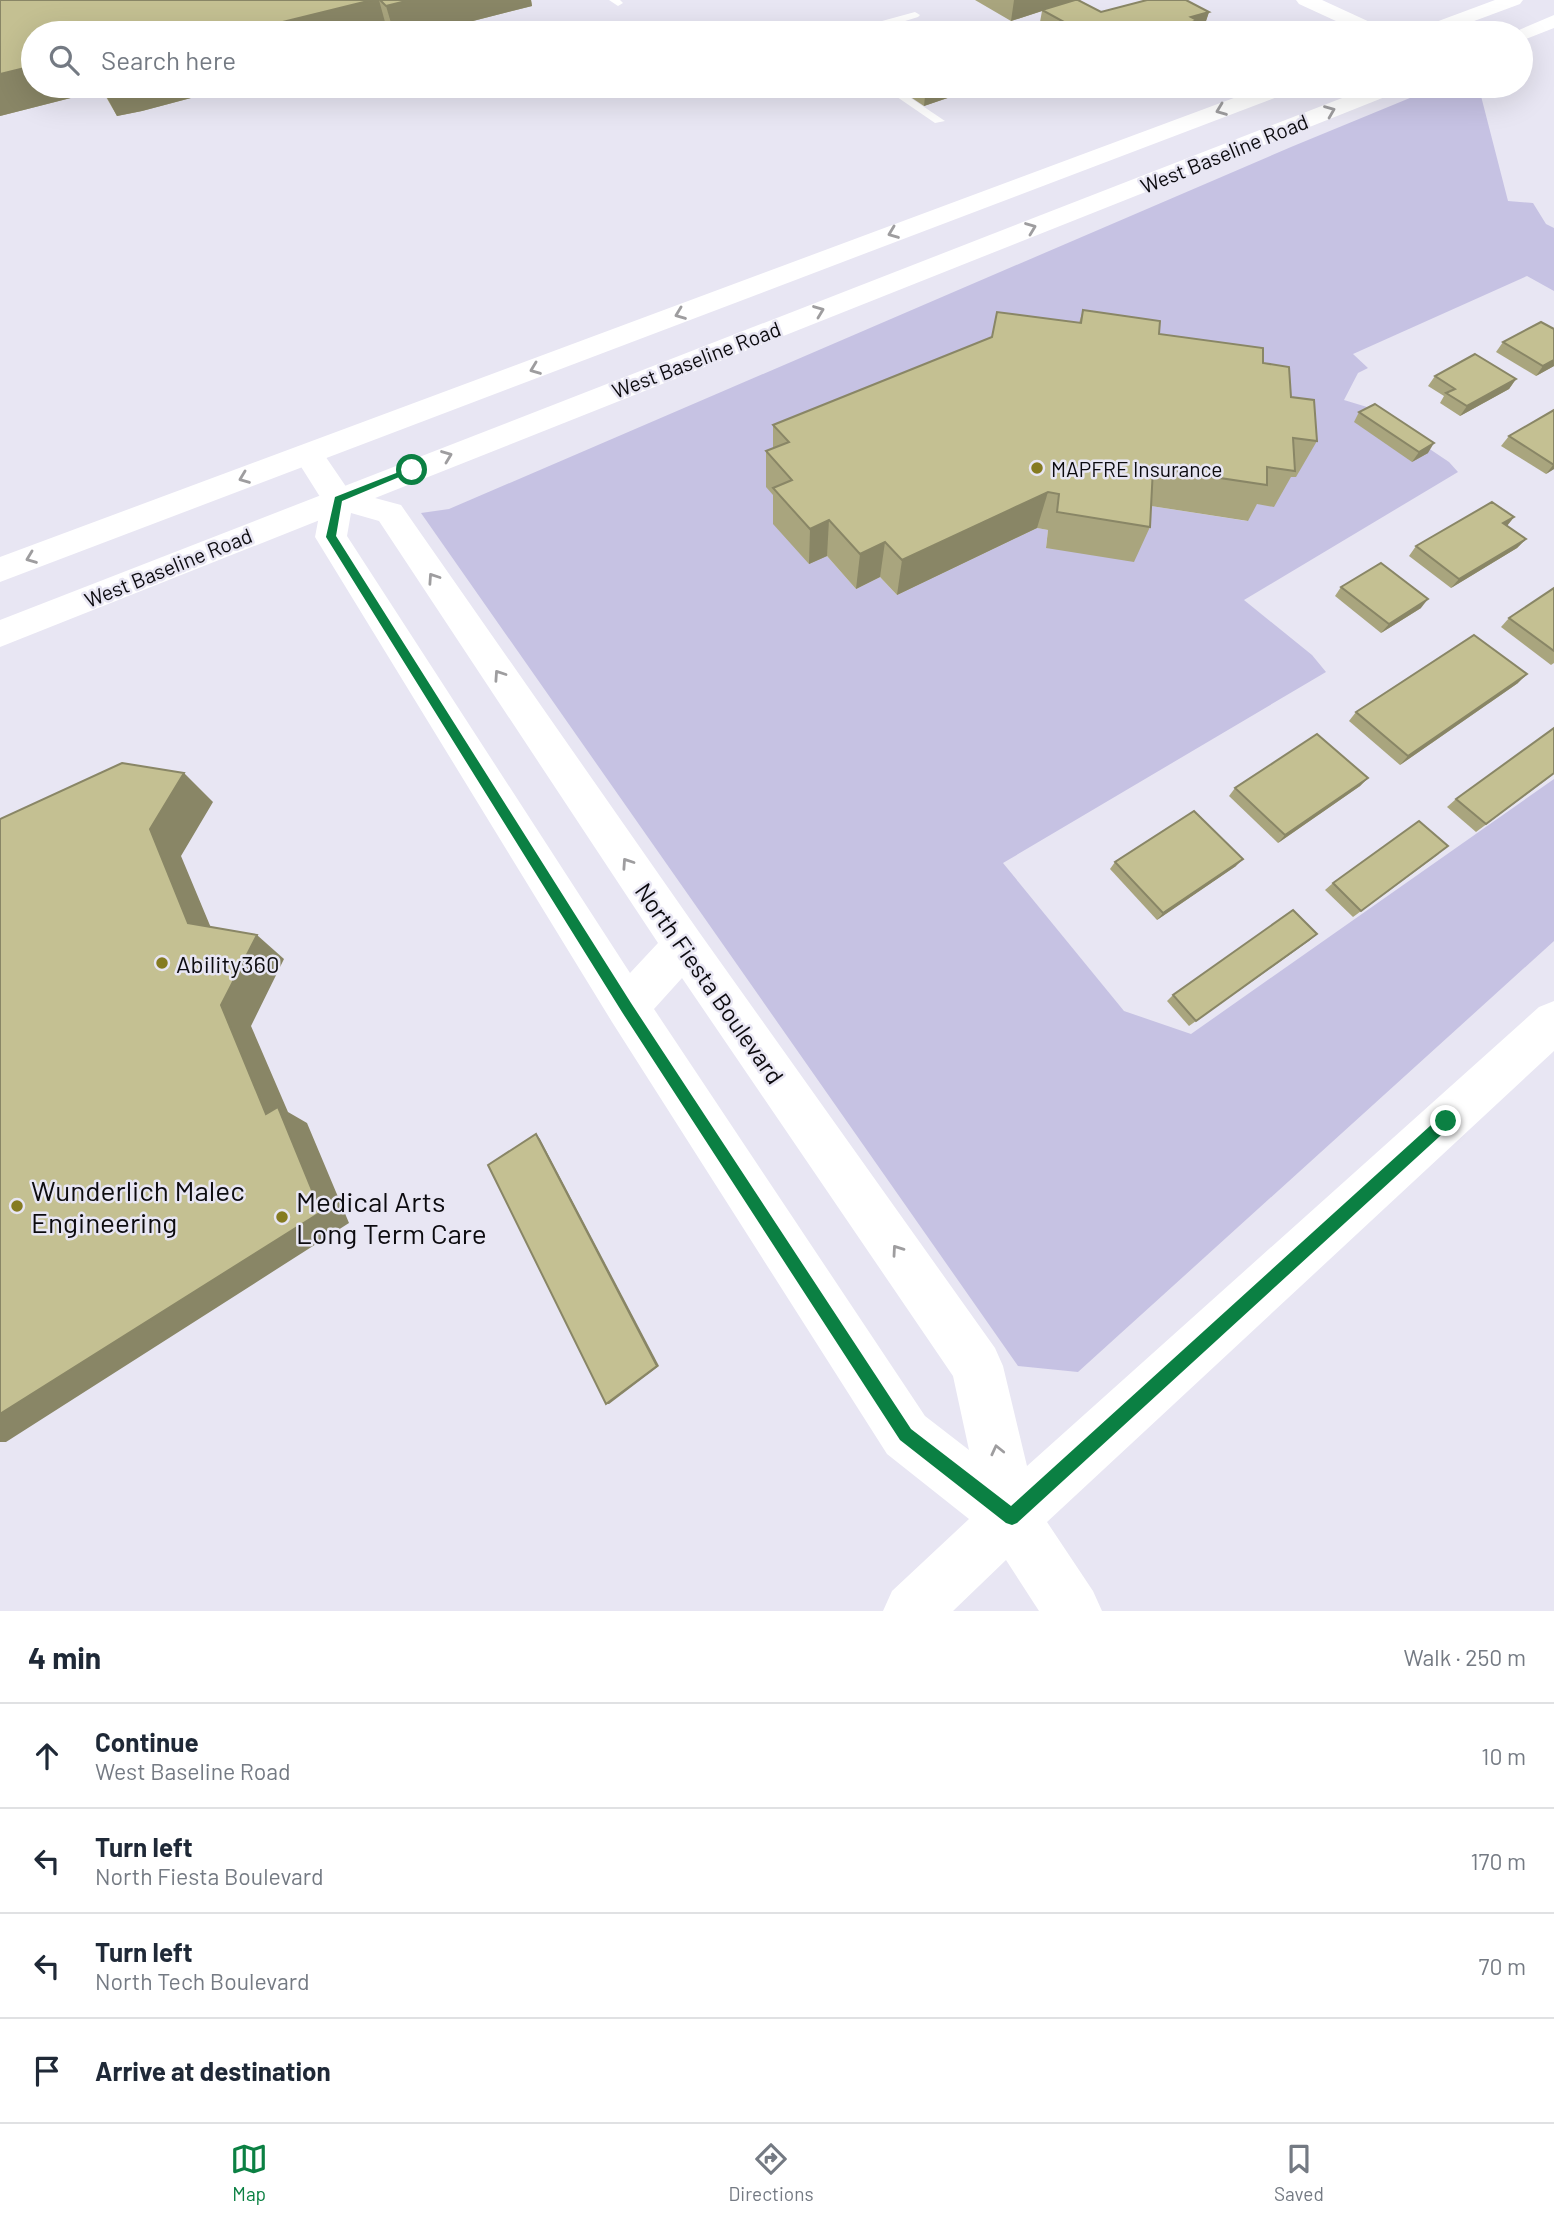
<!DOCTYPE html>
<html lang="en">
<head>
<meta charset="utf-8">
<style>
  :root { --surface:#fff; --page:#f6f6f7; --text:#1f2937; --muted:#747a83; --line:#e0e1e3; --accent:#0b8043 }
  body { margin:0; font-family:Barlow,sans-serif; background:var(--page); color:var(--text) }
  .stop { position:absolute; width:21px; height:21px; margin:-16px; border:5px solid #0b8043; border-radius:50%; background:#fff }
  .stop.end { background:#0b8043; border-color:#fff; box-shadow:0 2px 7px #0008 }
  .list { margin:0; padding:0; list-style:none }
  h2 { display:flex; justify-content:space-between; align-items:center; height:91px; margin:0; padding:0 28px; font-size:30px }
  h2 small { font-size:23px; font-weight:400; color:var(--muted) }
  .list li { display:grid; grid-template-columns:46px 1fr auto; gap:21px; align-items:center; box-sizing:border-box; height:105px; padding:0 28px; border-top:2px solid var(--line) }
  .list b { display:block; font-size:26px; white-space:nowrap }
  .list p { margin:0; font-size:23px; white-space:nowrap; color:var(--muted) }
  .list em { font-size:23px; font-style:normal; color:var(--muted) }
  .icon { flex:none; width:38px; height:38px; fill:none; stroke:currentColor; stroke-width:2; stroke-linecap:round; stroke-linejoin:round }
  .map { position:relative; flex:none; width:1554px; height:1611px; overflow:hidden }
  .search { position:absolute; background:var(--surface); box-shadow:0 7px 28px #0002; left:21px; right:21px; top:21px; height:77px; display:flex; align-items:center; gap:18px; box-sizing:border-box; padding:0 24px; border-radius:38px; color:var(--muted); font-size:26px }
  .sheet { height:511px; background:var(--surface) }
  nav { display:flex; justify-content:space-around; align-items:center; box-sizing:border-box; height:98px; border-top:2px solid var(--line); background:var(--surface); font-size:19px; color:var(--muted) }
  nav a { display:grid; justify-items:center; gap:4px }
  nav .on { color:var(--accent) }
  .map>svg:first-child { display:block }
  .green { fill:#c6c2e3; fill-rule:evenodd }
  .lines { fill:none; stroke-linecap:round; stroke-linejoin:round }
  .lane { fill:#fff; fill-rule:evenodd }
  .street { fill:#fff; fill-rule:evenodd }
  .secondary { fill:#fff; fill-rule:evenodd }
  .primary { fill:#fff; fill-rule:evenodd }
  .wall { fill:#a9a57e }
  .shaded-wall { fill:#898666 }
  .building { fill:#c4c092; stroke:#898666; stroke-width:2 }
  .oneway { stroke:#9e9d9f }
  .route { fill:#0b8043 }
  .poi-dot { fill:#857b21; stroke:#e8e6f3; stroke-width:2.5 }
  .labels { text-anchor:middle; dominant-baseline:central; stroke-width:5; stroke-linejoin:round; paint-order:stroke }
  .far-street-label { font-size:21px; fill:#0c0b0f; stroke:#e8e6f3 }
  .far-poi-label { font-size:21px; fill:#0c0b0f; stroke:#e8e6f3; text-anchor:start }
  .poi-label { font-size:24px; fill:#0c0b0f; stroke:#e8e6f3; text-anchor:start }
  .street-label { font-size:24px; fill:#0c0b0f; stroke:#e8e6f3 }
  .near-poi-label { font-size:28px; fill:#0c0b0f; stroke:#e8e6f3; text-anchor:start }
</style>
</head>
<body>
<div class="map">
<svg width="1554" height="1611" viewBox="0 0 1554 1611">
  <rect width="100%" height="100%" fill="#e8e6f3"/>
  <path class="green" d="M1439,86h43l11,5 -12,5 27,105 25,2 13,21 8,4v63l-27,-15 -174,78 15,14 -10,5 -14,27 23,7 82,55 9,10 -214,128 68,55 14,17 -323,191 121,148 67,23 363,-255v162l-476,431 -60,-6 -597,-853 28,-4 842,-362zM1294,437l2,40 -23,-3 -26,47 -109,-17 -92,43 2,-17 -11,-2 -140,67 -17,-18 -24,12 -29,-33z"/>
  <g class="lines">
    <g class="lane">
      <polygon points="609,0 620,0 623,3 618,6"/>
      <polygon points="915,12 920,15 918,17 873,31 838,33"/>
      <polygon points="881,86 893,86 945,121 935,123"/>
    </g>
    <polygon class="street" points="1296,0 1322,0 1385,29 1388,33 1362,33 1299,4"/>
    <path class="secondary" d="M308,444l11,3 30,44 52,14 298,427 296,416 8,18 24,100 512,-459 15,-6v50l-507,471 46,69 9,20h-63l-33,-51 -53,51h-70l9,-20 77,-72 -82,-65 -275,-432 -297,-485 7,-37 -29,-46 4,-7zM351,513l28,8 279,422 -28,30 -283,-437zM682,978l271,398 16,74 -44,-34 -271,-407z"/>
    <g class="primary">
      <polygon points="1495,0 1523,0 1520,4 1442,33 1414,33 1417,29"/>
      <polygon points="1554,15 1554,28 1521,41 1521,33 1512,33"/>
      <polygon points="1266,86 1296,86 1293,91 0,582 0,557"/>
      <polygon points="1373,86 1403,86 1400,91 0,647 0,620"/>
    </g>
  </g>
  <g class="wall">
    <polygon points="0,0 531,0 532,6 426,33 33,33 33,86 236,86 142,111 117,116 102,90 0,116"/>
    <polygon points="975,0 1080,0 1079,0 1101,12 1209,12 1202,33 1038,33 1042,11 1011,21"/>
    <polygon points="894,86 975,86 974,89 924,106"/>
    <polygon points="1083,310 1159,334 1263,363 1291,397 1317,441 1296,477 1291,477 1274,507 1257,504 1248,521 1151,506 1150,527 1134,562 1046,548 1048,530 1037,528 897,595 880,577 856,589 827,556 809,564 773,524 773,495 766,487 766,451 773,448 773,425 1079,323"/>
    <polygon points="1503,342 1554,366 1536,376 1496,352"/>
    <polygon points="1435,376 1516,379 1509,389 1460,416 1440,403 1444,396 1428,386"/>
    <polygon points="1554,410 1554,469 1546,474 1501,446 1509,436"/>
    <polygon points="1359,412 1428,453 1412,462 1354,422"/>
    <polygon points="1514,517 1507,526 1526,539 1517,548 1451,588 1409,556 1416,546"/>
    <polygon points="1341,587 1421,608 1381,633 1335,596"/>
    <polygon points="1554,588 1554,663 1551,665 1501,627 1509,618"/>
    <polygon points="1518,683 1400,765 1349,721 1356,712"/>
    <polygon points="1554,774 1476,832 1447,807 1456,799"/>
    <polygon points="1368,778 1360,786 1278,843 1229,796 1235,788"/>
    <polygon points="1439,854 1353,917 1325,890 1333,883"/>
    <polygon points="1115,862 1236,866 1157,920 1110,869"/>
    <polygon points="1317,934 1189,1026 1167,1001 1173,995"/>
  </g>
  <g class="shaded-wall">
    <polygon points="372,0 379,0 388,33 238,33"/>
    <polygon points="410,0 531,0 532,6 426,33 394,33 386,6"/>
    <polygon points="1014,0 1080,0 1044,11 1042,10 1042,11 1011,21"/>
    <polygon points="1209,12 1202,33 1168,33 1191,17"/>
    <polygon points="33,66 33,86 100,86 102,90 0,116 0,74"/>
    <polygon points="101,86 236,86 142,111 117,116"/>
    <polygon points="929,86 975,86 974,89 924,106 926,87"/>
    <polygon points="1554,360 1554,366 1536,376 1543,366"/>
    <polygon points="1516,379 1509,389 1460,416 1467,406"/>
    <polygon points="1434,443 1428,453 1412,462 1419,452"/>
    <polygon points="1554,464 1554,469 1546,474"/>
    <polygon points="1048,492 1037,528 897,595 902,560"/>
    <polygon points="1514,517 1506,527 1503,523"/>
    <polygon points="829,520 827,556 809,564 810,529"/>
    <polygon points="1526,539 1517,548 1451,588 1459,579"/>
    <polygon points="885,542 880,577 856,589 860,554"/>
    <polygon points="1428,599 1421,608 1381,633 1389,624"/>
    <polygon points="1527,674 1518,683 1400,765 1408,756"/>
    <polygon points="184,773 213,802 181,856 219,947 188,923 150,829"/>
    <polygon points="1368,778 1360,786 1278,843 1285,835"/>
    <polygon points="1243,859 1236,866 1157,920 1163,913"/>
    <polygon points="1317,934 1309,941 1189,1026 1196,1021"/>
    <polygon points="257,935 284,959 251,1026 288,1112 307,1123 349,1223 6,1442 0,1442 0,1414 266,1114 221,1005"/>
    <polygon points="536,1134 540,1139 659,1366 609,1404 606,1404"/>
  </g>
  <g class="building">
    <polygon points="0,0 372,0 238,33 33,33 33,66 0,74"/>
    <polygon points="380,0 410,0 386,6"/>
    <polygon points="1075,0 1078,0 1101,12 1147,0 1186,0 1209,12 1191,17 1197,20 1190,23 1194,25 1168,33 1084,33 1042,10"/>
    <polygon points="903,30 909,33 893,33"/>
    <polygon points="1083,310 1160,321 1159,334 1263,348 1263,363 1289,367 1291,397 1314,400 1317,441 1293,438 1295,471 1267,467 1267,485 1153,468 1150,527 1057,512 1059,494 1048,492 902,560 885,542 860,554 829,520 810,529 773,488 792,480 766,451 789,442 773,425 992,337 997,312 1081,323"/>
    <polygon points="1541,322 1554,329 1554,360 1543,366 1503,342"/>
    <polygon points="1475,354 1516,379 1467,406 1446,393 1455,389 1435,376"/>
    <polygon points="1375,404 1434,443 1419,452 1359,412"/>
    <polygon points="1554,410 1554,465 1509,436"/>
    <polygon points="1492,502 1514,517 1503,523 1526,539 1459,579 1416,546"/>
    <polygon points="1381,563 1428,599 1389,624 1341,587"/>
    <polygon points="1554,588 1554,651 1509,618"/>
    <polygon points="1474,635 1527,674 1408,756 1356,712"/>
    <polygon points="1554,728 1554,773 1486,824 1456,799"/>
    <polygon points="1317,734 1368,778 1285,835 1235,788"/>
    <polygon points="122,763 184,773 150,829 188,923 257,935 221,1005 266,1114 278,1107 321,1212 0,1414 0,819"/>
    <polygon points="1194,811 1243,859 1163,913 1115,862"/>
    <polygon points="1419,821 1448,846 1361,911 1333,883"/>
    <polygon points="1293,910 1317,934 1196,1021 1173,995"/>
    <polygon points="536,1134 657,1366 606,1404 488,1165"/>
  </g>
  <defs><path id="oneway-chevron" d="M-2-3.5L2.5 0L-2 3.5" fill="none" stroke-width="1.6" stroke-linecap="round" stroke-linejoin="round" transform="scale(1.75)"/></defs>
  <g class="oneway">
    <use href="#oneway-chevron" transform="translate(1221 110) rotate(159)"/>
    <use href="#oneway-chevron" transform="translate(1330 111) rotate(-22)"/>
    <use href="#oneway-chevron" transform="translate(1031 228) rotate(-21)"/>
    <use href="#oneway-chevron" transform="translate(893 233) rotate(159)"/>
    <use href="#oneway-chevron" transform="translate(819 311) rotate(-21)"/>
    <use href="#oneway-chevron" transform="translate(680 314) rotate(159)"/>
    <use href="#oneway-chevron" transform="translate(535 369) rotate(159)"/>
    <use href="#oneway-chevron" transform="translate(447 456) rotate(-21)"/>
    <use href="#oneway-chevron" transform="translate(244 478) rotate(159)"/>
    <use href="#oneway-chevron" transform="translate(31 558) rotate(159)"/>
    <use href="#oneway-chevron" transform="translate(433 578) rotate(-124)"/>
    <use href="#oneway-chevron" transform="translate(499 675) rotate(-124)"/>
    <use href="#oneway-chevron" transform="translate(627 863) rotate(-124)"/>
    <use href="#oneway-chevron" transform="translate(897 1250) rotate(-125)"/>
    <use href="#oneway-chevron" transform="translate(997 1450) rotate(-103)"/>
  </g>
  <polygon class="route" points="409,468 416,470 342,501 336,536 631,1003 911,1429 1011,1506 1441,1116 1451,1116 1451,1126 1017,1523 1012,1525 1006,1523 900,1440 622,1012 326,537 335,497"/>
  <g class="poi-dot">
    <circle cx="1037" cy="468" r="7"/>
    <circle cx="162" cy="963" r="7"/>
    <circle cx="17" cy="1206" r="7"/>
    <circle cx="282" cy="1217" r="7"/>
  </g>
  <g class="labels">
    <g class="far-street-label">
      <text transform="translate(1224 153) rotate(-22)">West Baseline Road</text>
      <text transform="translate(696 359) rotate(-21)">West Baseline Road</text>
      <text transform="translate(168 567) rotate(-22)">West Baseline Road</text>
    </g>
    <g class="far-poi-label">
      <text x="1051" y="468">MAPFRE Insurance</text>
    </g>
    <g class="poi-label">
      <text x="176" y="963">Ability360</text>
    </g>
    <g class="street-label">
      <text transform="translate(710 983) rotate(55)">North Fiesta Boulevard</text>
    </g>
    <g class="near-poi-label">
      <text x="31" y="1190">Wunderlich Malec<tspan x="31" dy="32">Engineering</tspan></text>
      <text x="296" y="1201">Medical Arts<tspan x="296" dy="32">Long Term Care</tspan></text>
    </g>
  </g>
</svg>
<div class="stop" style="left:412px;top:470px"></div>
<div class="stop end" style="left:1446px;top:1121px"></div>
<div class="search"><svg class="icon" aria-label="search" viewBox="0 0 24 24"><circle cx="10" cy="10" r="6"/><path d="M15 15l6 6"/></svg>Search here</div>
</div>
<section class="sheet">
<h2>4 min<small>Walk · 250 m</small></h2>
<ul class="list">
<li><svg class="icon" aria-label="ahead" viewBox="0 0 24 24"><path d="M12 20V5M6 11l6-6 6 6"/></svg><div><b>Continue</b><p>West Baseline Road</p></div><em>10 m</em></li>
<li><svg class="icon" aria-label="left" viewBox="0 0 24 24"><path d="M17 20v-9H6M10 6l-5 5 5 5"/></svg><div><b>Turn left</b><p>North Fiesta Boulevard</p></div><em>170 m</em></li>
<li><svg class="icon" aria-label="left" viewBox="0 0 24 24"><path d="M17 20v-9H6M10 6l-5 5 5 5"/></svg><div><b>Turn left</b><p>North Tech Boulevard</p></div><em>70 m</em></li>
<li><svg class="icon" aria-label="arrive" viewBox="0 0 24 24"><path d="M6 21V4h12l-3 4 3 4H6"/></svg><div><b>Arrive at destination</b></div></li>
</ul>
</section>
<nav>
<a class="on"><svg class="icon" aria-label="map" viewBox="0 0 24 24"><path d="M3 6l6-2 6 2 6-2v14l-6 2-6-2-6 2zM9 4v14M15 6v14"/></svg>Map</a>
<a><svg class="icon" aria-label="directions" viewBox="0 0 24 24"><path d="M12 3l9 9-9 9-9-9zM9 14v-3h6M13 9l2 2-2 2"/></svg>Directions</a>
<a><svg class="icon" aria-label="saved" viewBox="0 0 24 24"><path d="M7 4h10v16l-5-4-5 4z"/></svg>Saved</a>
</nav>
</body>
</html>
